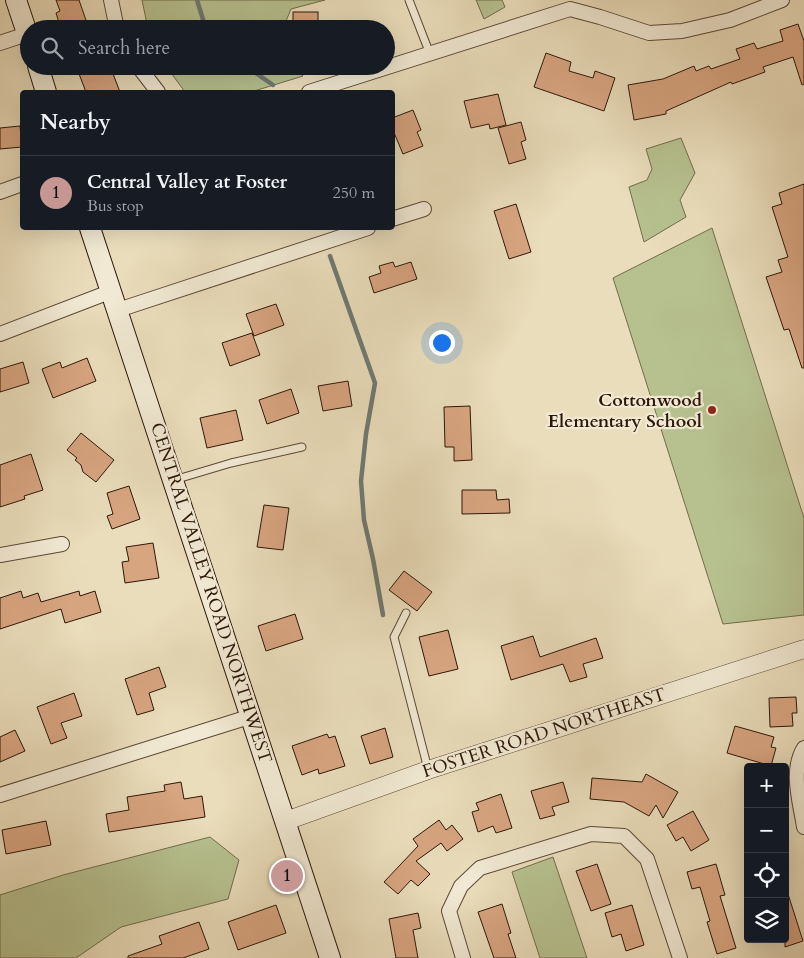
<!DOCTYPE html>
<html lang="en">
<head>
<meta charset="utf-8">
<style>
  :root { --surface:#171b24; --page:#20242c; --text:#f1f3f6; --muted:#9ea1a6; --line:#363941; --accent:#c59692 }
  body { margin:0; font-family:Cardo,serif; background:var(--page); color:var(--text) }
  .controls { position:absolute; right:15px; bottom:15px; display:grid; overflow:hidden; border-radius:5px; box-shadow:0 5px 20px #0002 }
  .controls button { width:45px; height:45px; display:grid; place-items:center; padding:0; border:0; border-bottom:1px solid var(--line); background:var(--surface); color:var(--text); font:25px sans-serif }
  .you { position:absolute; left:441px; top:342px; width:18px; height:18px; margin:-12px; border:4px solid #fff; border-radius:50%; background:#1a73e8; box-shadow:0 0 0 8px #1a73e833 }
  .badge { display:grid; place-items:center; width:32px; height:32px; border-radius:50%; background:var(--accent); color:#111; font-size:16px; font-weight:700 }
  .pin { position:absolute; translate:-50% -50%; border:2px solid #fff; box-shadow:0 1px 5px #0006 }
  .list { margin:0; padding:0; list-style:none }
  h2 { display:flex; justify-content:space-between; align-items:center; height:65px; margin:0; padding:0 20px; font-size:21px }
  h2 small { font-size:16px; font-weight:400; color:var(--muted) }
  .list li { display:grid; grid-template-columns:32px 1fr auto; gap:15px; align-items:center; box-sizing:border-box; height:75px; padding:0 20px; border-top:1px solid var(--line) }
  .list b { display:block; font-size:19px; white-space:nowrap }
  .list p { margin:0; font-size:16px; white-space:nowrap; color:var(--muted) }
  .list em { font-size:16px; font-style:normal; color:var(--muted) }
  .icon { flex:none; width:28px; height:28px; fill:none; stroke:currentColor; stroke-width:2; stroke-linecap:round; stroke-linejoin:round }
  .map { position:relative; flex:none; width:804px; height:958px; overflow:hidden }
  .search { position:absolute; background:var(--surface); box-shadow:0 5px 20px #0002; left:20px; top:20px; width:375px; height:55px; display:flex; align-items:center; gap:12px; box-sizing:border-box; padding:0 18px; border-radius:28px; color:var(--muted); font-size:19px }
  .panel { position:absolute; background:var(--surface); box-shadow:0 5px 20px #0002; left:20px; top:90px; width:375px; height:140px; border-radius:5px }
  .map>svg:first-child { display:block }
  .green { fill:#b7c190; stroke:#726c4c }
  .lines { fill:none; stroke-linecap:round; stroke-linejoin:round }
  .stream { stroke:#6f7973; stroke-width:4.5 }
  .building { fill:#d8a581; stroke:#2d1709 }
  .service-casing { stroke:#5c4836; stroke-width:9 }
  .minor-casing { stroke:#5c4836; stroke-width:16 }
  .tertiary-casing { stroke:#5c4836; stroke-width:19 }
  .secondary-casing { stroke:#2d1709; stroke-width:22 }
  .service { stroke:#f1e9d3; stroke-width:7 }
  .minor { stroke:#f1e9d3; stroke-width:14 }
  .tertiary { stroke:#f1e9d3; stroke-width:18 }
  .secondary { stroke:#f1e9d3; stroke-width:20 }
  .poi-dot { fill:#8f2418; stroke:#f1e9d3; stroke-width:2 }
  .labels { text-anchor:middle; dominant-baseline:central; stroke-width:4.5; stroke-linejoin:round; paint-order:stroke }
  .poi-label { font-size:18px; font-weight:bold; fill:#2d1709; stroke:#f1e9d3; text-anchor:end }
  .street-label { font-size:18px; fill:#2d1709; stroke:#f1e9d3 }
</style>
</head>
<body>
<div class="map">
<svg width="804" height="958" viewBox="0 0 804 958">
  <rect width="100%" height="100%" fill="#eaddbb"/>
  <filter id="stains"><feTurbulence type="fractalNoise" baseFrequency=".004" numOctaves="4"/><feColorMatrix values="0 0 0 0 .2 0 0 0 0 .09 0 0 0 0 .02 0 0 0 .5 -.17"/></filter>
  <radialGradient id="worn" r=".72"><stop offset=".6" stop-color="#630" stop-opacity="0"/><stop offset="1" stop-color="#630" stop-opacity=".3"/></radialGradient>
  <g class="green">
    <polygon points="142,0 325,0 291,9 286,21 287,29 148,29"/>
    <polygon points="476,0 502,0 505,7 484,19"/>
    <polygon points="166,66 297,66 303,76 251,92 185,92"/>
    <polygon points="681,138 695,173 680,200 686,217 644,242 629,187 647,180 652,169 646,149"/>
    <polygon points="712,228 804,518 804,615 723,624 613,278"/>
    <polygon points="210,837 239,860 228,899 121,927 76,958 0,958 0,895 63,875"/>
    <polygon points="553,857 587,958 540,958 512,872"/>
  </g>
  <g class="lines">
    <g class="stream">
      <polyline points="197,0 206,29"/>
      <polyline points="246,66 273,85"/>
      <polyline points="330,256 375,383 366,434 361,481 364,520 373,559 383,615"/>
    </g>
  </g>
  <g class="building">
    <polygon points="56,0 79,0 89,29 61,29 56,13 60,11"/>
    <rect x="293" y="12" width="25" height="17"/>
    <polygon points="798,24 804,41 804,84 802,85 793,57 763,67 765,72 732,84 731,82 666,111 666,114 634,120 628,85 663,79 694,66 696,71 709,66 711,69 740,59 736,49 754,43 757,49 783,41 780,30"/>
    <polygon points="546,53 571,62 569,71 593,78 595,71 615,78 604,111 534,87"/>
    <polygon points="76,66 110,66 120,92 86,92"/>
    <polygon points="498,94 506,125 490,129 489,124 471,128 464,101"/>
    <polygon points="413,110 421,130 417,132 423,146 403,154 392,128 392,118"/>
    <polygon points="521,122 526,140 521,142 526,159 509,164 498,128"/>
    <polygon points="20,126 22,147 0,149 0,128"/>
    <polygon points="804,184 804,368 802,368 789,329 784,330 766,277 782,272 778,260 788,257 772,207 782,204 779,193"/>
    <polygon points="516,204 531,252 509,259 494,211"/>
    <polygon points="393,262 395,267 411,262 417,279 374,293 369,277 381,273 379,266"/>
    <polygon points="276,304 284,325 254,336 246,314"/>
    <polygon points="252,333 260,355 230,366 222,343"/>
    <polygon points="87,358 96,381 53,398 42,369 60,362 62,368"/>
    <polygon points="23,362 29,383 0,392 0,369"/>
    <polygon points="348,381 352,406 323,411 318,386"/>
    <polygon points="291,389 299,413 267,424 259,400"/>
    <polygon points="470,406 472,460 454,461 454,447 445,447 444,407"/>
    <polygon points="236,410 243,440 207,448 200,418"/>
    <polygon points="81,433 114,460 96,482 83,472 81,465 75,460 77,458 67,450"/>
    <polygon points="31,454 43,490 24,496 25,499 0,507 0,465"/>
    <polygon points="129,486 140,519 112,529 107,516 113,514 107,493"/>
    <polygon points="462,490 496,490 497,500 509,499 510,513 462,514"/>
    <polygon points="264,505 289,508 283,550 257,547"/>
    <polygon points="153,543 159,578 125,583 122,562 129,561 126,547"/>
    <polygon points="404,571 432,592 417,611 389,590"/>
    <polygon points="21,591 23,598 38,593 41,602 79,591 80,596 95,591 101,612 65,623 61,609 0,629 0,598"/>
    <polygon points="295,614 303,639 266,651 258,626"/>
    <polygon points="448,630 458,669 429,676 419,637"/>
    <polygon points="533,636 540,657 596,638 603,658 583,664 587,677 570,682 563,664 511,680 501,646"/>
    <polygon points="159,667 166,687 149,693 154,710 137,715 125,679"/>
    <polygon points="74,693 82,716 61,723 67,738 51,744 37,707"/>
    <polygon points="796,697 797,713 792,713 793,726 770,727 769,698"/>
    <polygon points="735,726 774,737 771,747 776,748 771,766 727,753"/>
    <polygon points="385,728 393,757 370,764 361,736"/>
    <polygon points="15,730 25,751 0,762 0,737"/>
    <polygon points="327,734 329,738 335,736 345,766 319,774 318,769 302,775 292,746"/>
    <polygon points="646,774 678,792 663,818 656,805 649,816 624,802 590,799 592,778 642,782"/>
    <polygon points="181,782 184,799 202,796 205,817 109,832 106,814 129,810 127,797 165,791 164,785"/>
    <polygon points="563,782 569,802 552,807 555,815 540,819 531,791"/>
    <polygon points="501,794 512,828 496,833 493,826 478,832 472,812 479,810 476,803"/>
    <polygon points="693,811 709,840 691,851 683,837 676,841 667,825"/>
    <polygon points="439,820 446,830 452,825 463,839 447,851 441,843 416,861 430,874 418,886 411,880 398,894 384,882 418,846 413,839"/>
    <polygon points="46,821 51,845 6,854 2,830"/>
    <polygon points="597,864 611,904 591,911 576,871"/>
    <polygon points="716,864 725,895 720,896 736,948 717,954 707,922 710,921 700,887 692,889 687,872"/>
    <polygon points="785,894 788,894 803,941 785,947"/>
    <polygon points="502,904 511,933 508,934 516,958 494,958 478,912"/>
    <polygon points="276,905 286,933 238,950 228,922"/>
    <polygon points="632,905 644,945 626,951 621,934 612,937 605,913"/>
    <polygon points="418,913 421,928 413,930 418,958 396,958 389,919"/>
    <polygon points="199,922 209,949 183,958 128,958 128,956 162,944 159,936"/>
  </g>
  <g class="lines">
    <g class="service-casing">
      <g id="service">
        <polyline points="409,0 430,54"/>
        <polyline points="174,480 231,463 302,447"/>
        <polyline points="406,613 394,637 428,769"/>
      </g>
    </g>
    <g class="minor-casing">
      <g id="minor">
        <polyline points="111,0 117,29"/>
        <polyline points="0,43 27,34"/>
        <polyline points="138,66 158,92"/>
        <polyline points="309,92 570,9 600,17 649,33 682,31 730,20 782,0"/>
        <polyline points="0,192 22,184"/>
        <polyline points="392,219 424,209"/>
        <polyline points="118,310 368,228"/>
        <polyline points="0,334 112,291"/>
        <polyline points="0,555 62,544"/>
        <path d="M804,748c-14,23 -4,53 0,79"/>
        <polyline points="0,795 252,716"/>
        <polyline points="463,958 449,911 461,886 480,868 591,834 624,836 647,859 680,958"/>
      </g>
    </g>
    <g class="tertiary-casing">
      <polyline id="tertiary" points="286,821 428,770 804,649"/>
    </g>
    <g class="secondary-casing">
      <g id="secondary">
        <polyline points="16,0 29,39"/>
        <polyline points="38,66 46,92"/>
        <polyline points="90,228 330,958"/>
      </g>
    </g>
    <use href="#service" class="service"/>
    <use href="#minor" class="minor"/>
    <use href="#tertiary" class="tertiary"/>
    <use href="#secondary" class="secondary"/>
  </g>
  <circle class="poi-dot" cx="712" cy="410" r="5"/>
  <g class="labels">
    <g class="poi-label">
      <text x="702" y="400">Cottonwood<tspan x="702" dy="21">Elementary School</tspan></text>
    </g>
    <g class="street-label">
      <text transform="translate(211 593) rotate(72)">CENTRAL VALLEY ROAD NORTHWEST</text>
      <text transform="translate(544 733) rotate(-18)">FOSTER ROAD NORTHEAST</text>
    </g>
  </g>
  <rect width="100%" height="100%" filter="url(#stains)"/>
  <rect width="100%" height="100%" fill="url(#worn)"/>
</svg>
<div class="controls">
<button>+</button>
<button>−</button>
<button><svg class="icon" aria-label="locate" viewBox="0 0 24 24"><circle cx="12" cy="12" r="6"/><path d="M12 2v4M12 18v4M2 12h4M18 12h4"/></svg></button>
<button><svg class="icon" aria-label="layers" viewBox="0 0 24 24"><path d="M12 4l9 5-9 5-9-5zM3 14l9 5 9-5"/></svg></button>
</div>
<div class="you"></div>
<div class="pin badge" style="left:287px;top:876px">1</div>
<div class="search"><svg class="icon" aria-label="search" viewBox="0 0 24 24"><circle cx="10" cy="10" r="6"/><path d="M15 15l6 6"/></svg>Search here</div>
<section class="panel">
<h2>Nearby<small></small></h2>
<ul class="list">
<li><span class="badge">1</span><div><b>Central Valley at Foster</b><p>Bus stop</p></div><em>250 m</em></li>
</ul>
</section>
</div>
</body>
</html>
